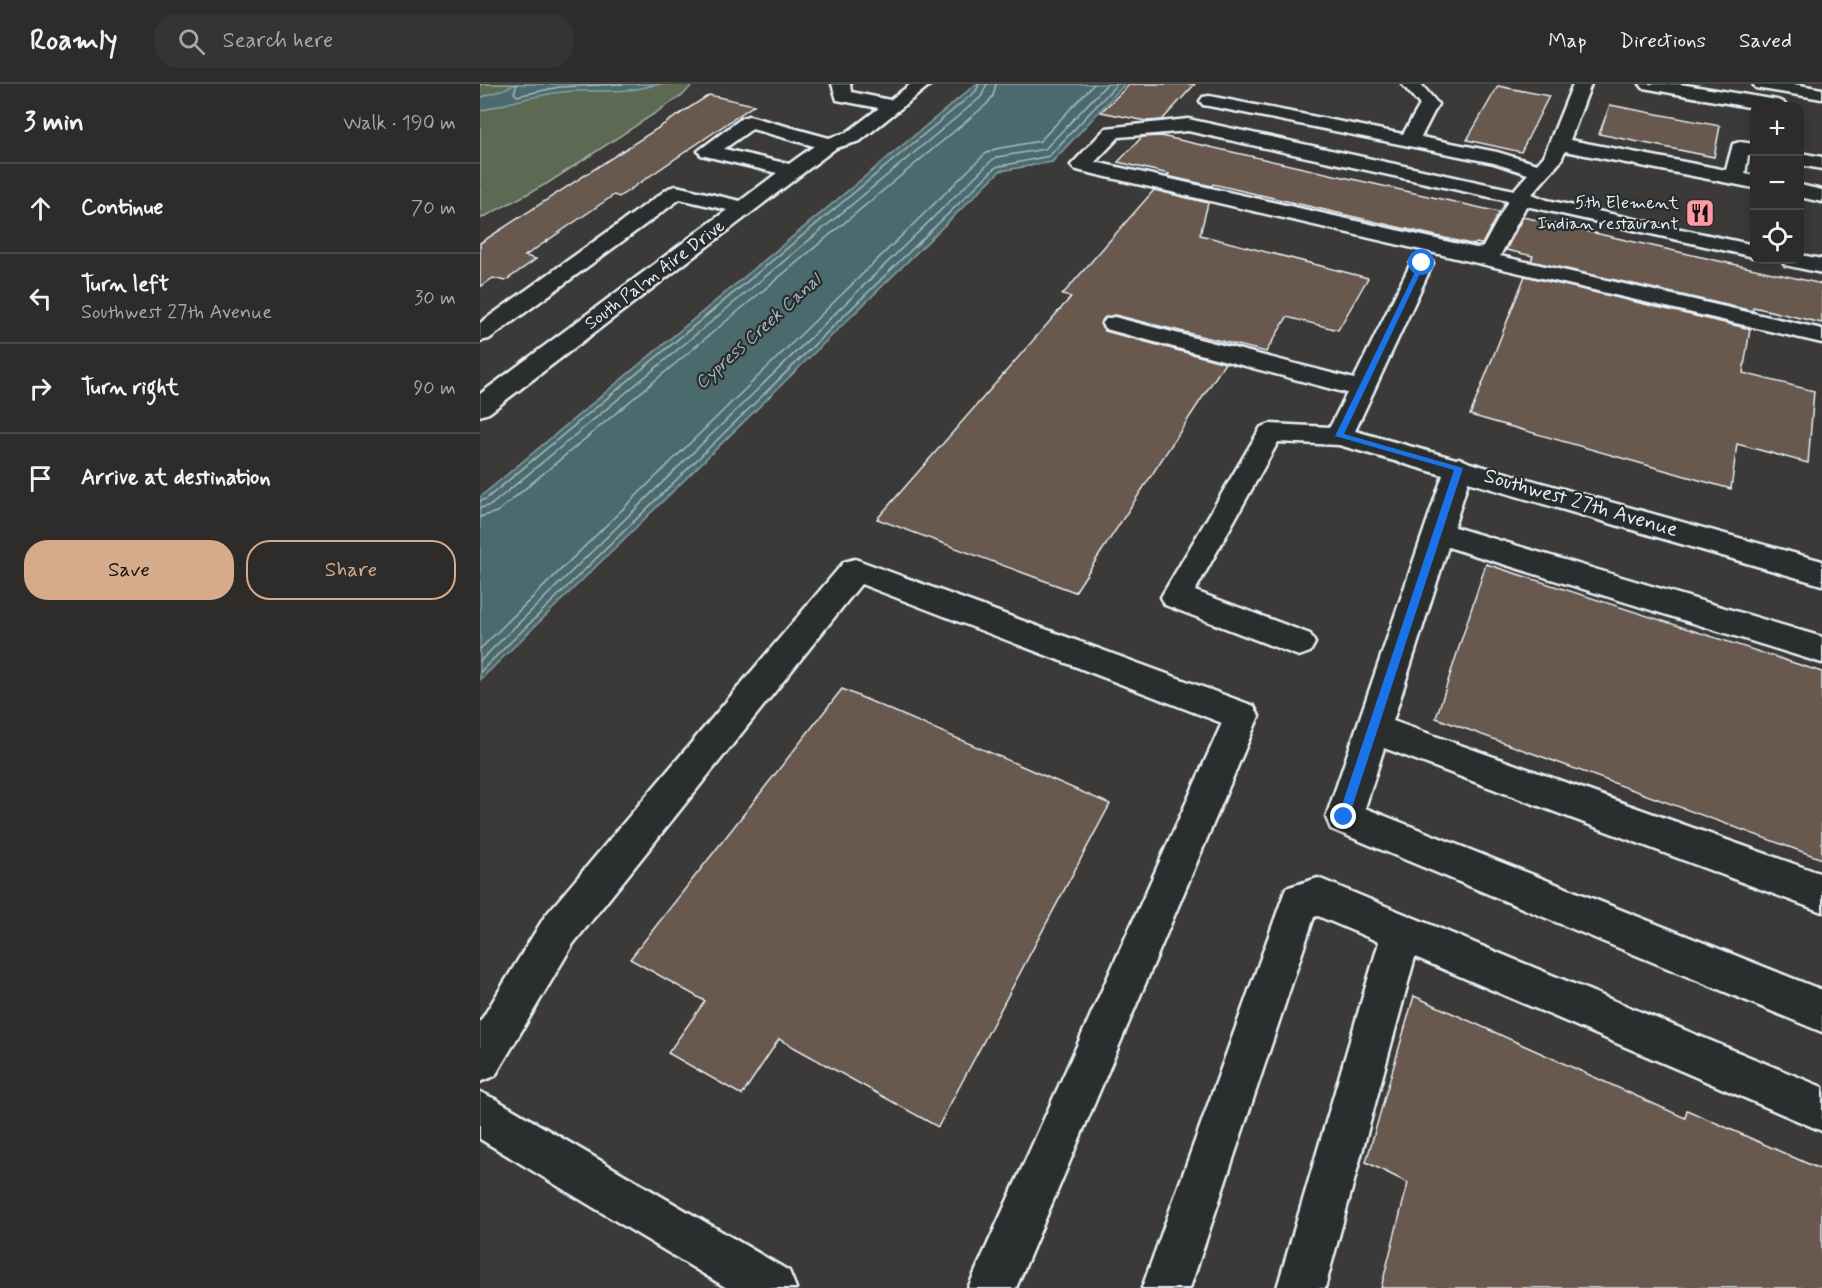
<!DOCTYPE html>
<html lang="en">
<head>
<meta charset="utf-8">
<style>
  :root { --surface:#2d2c2a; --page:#353432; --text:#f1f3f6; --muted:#a7a7a8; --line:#484847; --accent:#d6ab8b }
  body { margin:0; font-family:Mynerve,sans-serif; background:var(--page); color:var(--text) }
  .controls { position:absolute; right:18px; top:18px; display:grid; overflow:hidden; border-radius:12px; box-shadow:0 3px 15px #0003 }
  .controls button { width:54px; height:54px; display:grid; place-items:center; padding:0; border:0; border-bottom:2px solid var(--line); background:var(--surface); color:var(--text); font:30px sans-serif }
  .stop { position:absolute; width:18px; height:18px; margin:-14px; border:4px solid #1a73e8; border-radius:50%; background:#fff }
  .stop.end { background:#1a73e8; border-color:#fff; box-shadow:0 2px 6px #0008 }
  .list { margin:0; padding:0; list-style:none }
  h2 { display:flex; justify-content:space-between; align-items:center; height:78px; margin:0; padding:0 24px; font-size:26px }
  h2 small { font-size:20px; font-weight:400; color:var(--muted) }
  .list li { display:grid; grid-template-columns:39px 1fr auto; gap:18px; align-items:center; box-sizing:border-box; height:90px; padding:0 24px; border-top:2px solid var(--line) }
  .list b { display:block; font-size:22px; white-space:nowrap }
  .list p { margin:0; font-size:20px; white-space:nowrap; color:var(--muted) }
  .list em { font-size:20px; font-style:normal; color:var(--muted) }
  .actions { display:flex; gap:12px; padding:18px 24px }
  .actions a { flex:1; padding:14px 0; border:2px solid var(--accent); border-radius:24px; text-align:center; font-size:21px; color:var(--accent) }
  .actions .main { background:var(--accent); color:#111 }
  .icon { flex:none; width:33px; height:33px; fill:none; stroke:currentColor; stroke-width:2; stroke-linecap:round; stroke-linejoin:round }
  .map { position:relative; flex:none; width:1342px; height:1204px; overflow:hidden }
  header { display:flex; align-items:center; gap:36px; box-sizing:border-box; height:84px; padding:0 30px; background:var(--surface); border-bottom:2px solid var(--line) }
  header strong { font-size:28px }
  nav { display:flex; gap:33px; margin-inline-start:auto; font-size:21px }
  .search { width:420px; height:54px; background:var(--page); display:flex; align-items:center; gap:15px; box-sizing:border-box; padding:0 21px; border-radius:24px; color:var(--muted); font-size:22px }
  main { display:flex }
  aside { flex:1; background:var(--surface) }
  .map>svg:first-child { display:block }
  .green { fill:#5c6b53; stroke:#a2aea6; stroke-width:1.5 }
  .water { fill:#4b6a6d; stroke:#8aa0a5; stroke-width:1.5 }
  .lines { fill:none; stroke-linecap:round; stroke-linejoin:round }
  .shore { stroke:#a9bbc0; stroke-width:1.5 }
  .building { fill:#67594e; stroke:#e8f1f8; stroke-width:1.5 }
  .minor-casing { stroke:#e8f1f8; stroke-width:5 }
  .major-casing { stroke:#e8f1f8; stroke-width:5 }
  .minor { fill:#2a2d2e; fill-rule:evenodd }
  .major { fill:#2a2d2e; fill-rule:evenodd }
  .route { fill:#1a73e8 }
  .labels { text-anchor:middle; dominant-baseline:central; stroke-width:4.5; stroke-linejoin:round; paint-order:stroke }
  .far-poi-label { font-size:18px; fill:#e8f1f8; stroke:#2a2d2e; text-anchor:end }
  .far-street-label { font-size:18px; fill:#e8f1f8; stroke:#2a2d2e }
  .far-water-label { font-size:18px; font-style:italic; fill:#a9bbc0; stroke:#2a2d2e }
  .street-label { font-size:21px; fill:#e8f1f8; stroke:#2a2d2e }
</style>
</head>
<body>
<header>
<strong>Roamly</strong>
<div class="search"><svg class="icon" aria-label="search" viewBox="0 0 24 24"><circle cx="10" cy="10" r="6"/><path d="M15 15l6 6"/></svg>Search here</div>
<nav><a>Map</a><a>Directions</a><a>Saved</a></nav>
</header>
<main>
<aside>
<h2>3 min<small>Walk · 190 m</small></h2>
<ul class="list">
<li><svg class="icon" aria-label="ahead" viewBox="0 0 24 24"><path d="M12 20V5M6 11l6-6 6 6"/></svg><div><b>Continue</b></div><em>70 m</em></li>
<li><svg class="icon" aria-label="left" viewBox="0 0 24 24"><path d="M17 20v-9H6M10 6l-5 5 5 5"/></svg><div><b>Turn left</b><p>Southwest 27th Avenue</p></div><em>30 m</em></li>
<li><svg class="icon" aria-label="right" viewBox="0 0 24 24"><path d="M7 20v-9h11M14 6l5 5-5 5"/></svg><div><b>Turn right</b></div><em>90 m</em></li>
<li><svg class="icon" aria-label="arrive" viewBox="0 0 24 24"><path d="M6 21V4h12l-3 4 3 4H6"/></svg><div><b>Arrive at destination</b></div></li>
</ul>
<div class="actions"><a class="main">Save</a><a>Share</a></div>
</aside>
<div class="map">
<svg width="1342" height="1204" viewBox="0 0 1342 1204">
  <rect width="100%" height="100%" fill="#3c3a38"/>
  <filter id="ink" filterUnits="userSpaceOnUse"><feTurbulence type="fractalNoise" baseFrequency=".0167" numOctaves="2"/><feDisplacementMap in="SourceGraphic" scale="12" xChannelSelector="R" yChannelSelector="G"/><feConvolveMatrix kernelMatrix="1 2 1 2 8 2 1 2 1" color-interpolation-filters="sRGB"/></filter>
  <g filter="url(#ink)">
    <polygon class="green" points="0,0 213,0 203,11 68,99 0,135"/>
    <g class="water">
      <path d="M37,0h139c-27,10 -55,6 -84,7 -28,2 -65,12 -92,20v-13z"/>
      <polygon points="496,0 645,0 572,78 520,87 0,596 0,413"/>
    </g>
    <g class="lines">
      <g class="shore">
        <polyline points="37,0 34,9 37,12 79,3 142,0"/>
        <polyline points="0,417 6,415 496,7 499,0"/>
        <polyline points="0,424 11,421 501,13 507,0"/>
        <polyline points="0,433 17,428 507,20 513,12 516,0"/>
        <polyline points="0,565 505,70 515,65 560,57 614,0"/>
        <polyline points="0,577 511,77 517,73 565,65 627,0"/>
        <polyline points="0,588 516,83 569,72 637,0"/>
      </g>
    </g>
    <g class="building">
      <polygon points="650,0 715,0 682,36 666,37 621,28"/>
      <polygon points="1018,2 1069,12 1041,68 987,56"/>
      <polygon points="229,11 274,21 139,113 134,111 45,172 56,175 25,197 13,194 0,203 0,159"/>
      <polygon points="1130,21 1240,42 1234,73 1119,50"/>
      <polygon points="681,52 1019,128 1002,160 996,159 995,161 733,100 732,102 687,92 689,90 638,78 662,53"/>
      <polygon points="674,106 728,119 720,151 888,194 858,246 807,233 786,268 635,231 624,234 620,240 625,247 745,279 595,508 397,435 591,213 582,211"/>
      <polygon points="1043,133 1342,200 1342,239 1273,223 1273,227 1051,177 1053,172 1026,166"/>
      <polygon points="1045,192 1270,245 1263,289 1334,307 1328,379 1257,360 1251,405 990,331"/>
      <polygon points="1006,480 1342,588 1342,775 956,634"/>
      <polygon points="362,605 630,720 458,1043 299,955 262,1011 188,969 225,917 150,875"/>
      <polygon points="934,912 1205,1034 1207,1026 1342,1086 1342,1204 901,1204 928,1099 886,1078"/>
    </g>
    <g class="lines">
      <g class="minor-casing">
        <g id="minor">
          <path d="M352,0h18l1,8 39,8 21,-16h20l-71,57 -24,7 -347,265 -9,3v-22l247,-184 -47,-11 -191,140 -9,2v-18l189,-135 7,-2 64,15 37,-28 -76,-18 -3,-4 44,-33 7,-2 80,22 17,-5 33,-25 -42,-8zM272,45l62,17 -25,18 -65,-15z"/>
          <path d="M922,0h19l17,20 -17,33 76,15 40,12 7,-8 29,-72h18l-21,56 156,30 7,-26 7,-2 14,2v12l-6,-1 -3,19 9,2v12l-189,-37 -5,11 -28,32 15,6 207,45v12l-228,-51 -26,50 322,73v14l-741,-172 -7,-2 -3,-4 35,-37 82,-9 326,71 14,-16 -34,-11 -285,-57 -6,-1 -3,-4 3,-4 6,-1 194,38 17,-29zM708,47l320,70 -25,46 -7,1 -381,-86 24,-25z"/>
          <polygon points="1320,69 1342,73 1342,85 1320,81"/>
          <polygon points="1320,101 1342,106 1342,118 1320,113"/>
          <polygon points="1320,171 1342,175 1342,189 1305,181 1302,176 1320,176"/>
          <polygon points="942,172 950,174 953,179 875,347 976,375 979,374 990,379 1342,477 1342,501 988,398 974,443 1342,553 1342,579 968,463 913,637 1342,790 1342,828 904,664 885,724 1342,906 1342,948 851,745 846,733 963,391 859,361 798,358 715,507 830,550 835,559 830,568 819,572 808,568 685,521 681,513 781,343 790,340 850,343 867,309 626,245 622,240 626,235 634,233 874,295 931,179 934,174"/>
          <polygon points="375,475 774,622 779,632 536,1204 488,1204 742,639 381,500 93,860 15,992 0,998 0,938 65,832 364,478"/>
          <polygon points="838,794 1342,1003 1342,1047 935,873 845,1204 797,1204 899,858 838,832 834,833 710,1204 662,1204 806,804"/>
          <polygon points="0,1008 15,1015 309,1187 316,1204 247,1204 0,1055"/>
        </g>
      </g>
      <g class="major-casing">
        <g id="major">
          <polygon points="1160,0 1200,0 1297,16 1303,18 1306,22 1274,24 1169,5 1163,4"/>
          <polygon points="1273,0 1314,0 1342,5 1342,15 1276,4"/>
        </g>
      </g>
      <use href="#minor" class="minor"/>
      <use href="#major" class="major"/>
    </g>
  </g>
  <polygon class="route" points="940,178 945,179 864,350 983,384 869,733 864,738 858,733 974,386 855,352"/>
  <defs>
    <g id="restaurant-square" transform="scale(1.5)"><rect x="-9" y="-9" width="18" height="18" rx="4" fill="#ff9aa2" stroke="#2a2d2e"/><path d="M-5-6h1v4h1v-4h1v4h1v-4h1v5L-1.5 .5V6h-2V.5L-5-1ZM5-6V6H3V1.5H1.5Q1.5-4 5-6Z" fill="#111"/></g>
  </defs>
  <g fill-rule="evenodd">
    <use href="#restaurant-square" x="1220" y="129"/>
  </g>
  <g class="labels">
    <g class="far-poi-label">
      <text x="1199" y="119">5th Element<tspan x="1199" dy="21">Indian restaurant</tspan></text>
    </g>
    <g class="far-street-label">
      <text transform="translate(175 191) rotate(-37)">South Palm Aire Drive</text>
    </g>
    <g class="far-water-label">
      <text transform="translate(278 248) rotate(-42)">Cypress Creek Canal</text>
    </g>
    <g class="street-label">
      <text transform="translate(1101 419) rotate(16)">Southwest 27th Avenue</text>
    </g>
  </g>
</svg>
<div class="controls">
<button>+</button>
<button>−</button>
<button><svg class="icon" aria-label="locate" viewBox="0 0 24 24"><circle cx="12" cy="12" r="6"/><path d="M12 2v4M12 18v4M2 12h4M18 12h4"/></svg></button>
</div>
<div class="stop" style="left:942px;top:179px"></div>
<div class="stop end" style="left:864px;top:733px"></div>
</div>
</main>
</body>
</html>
